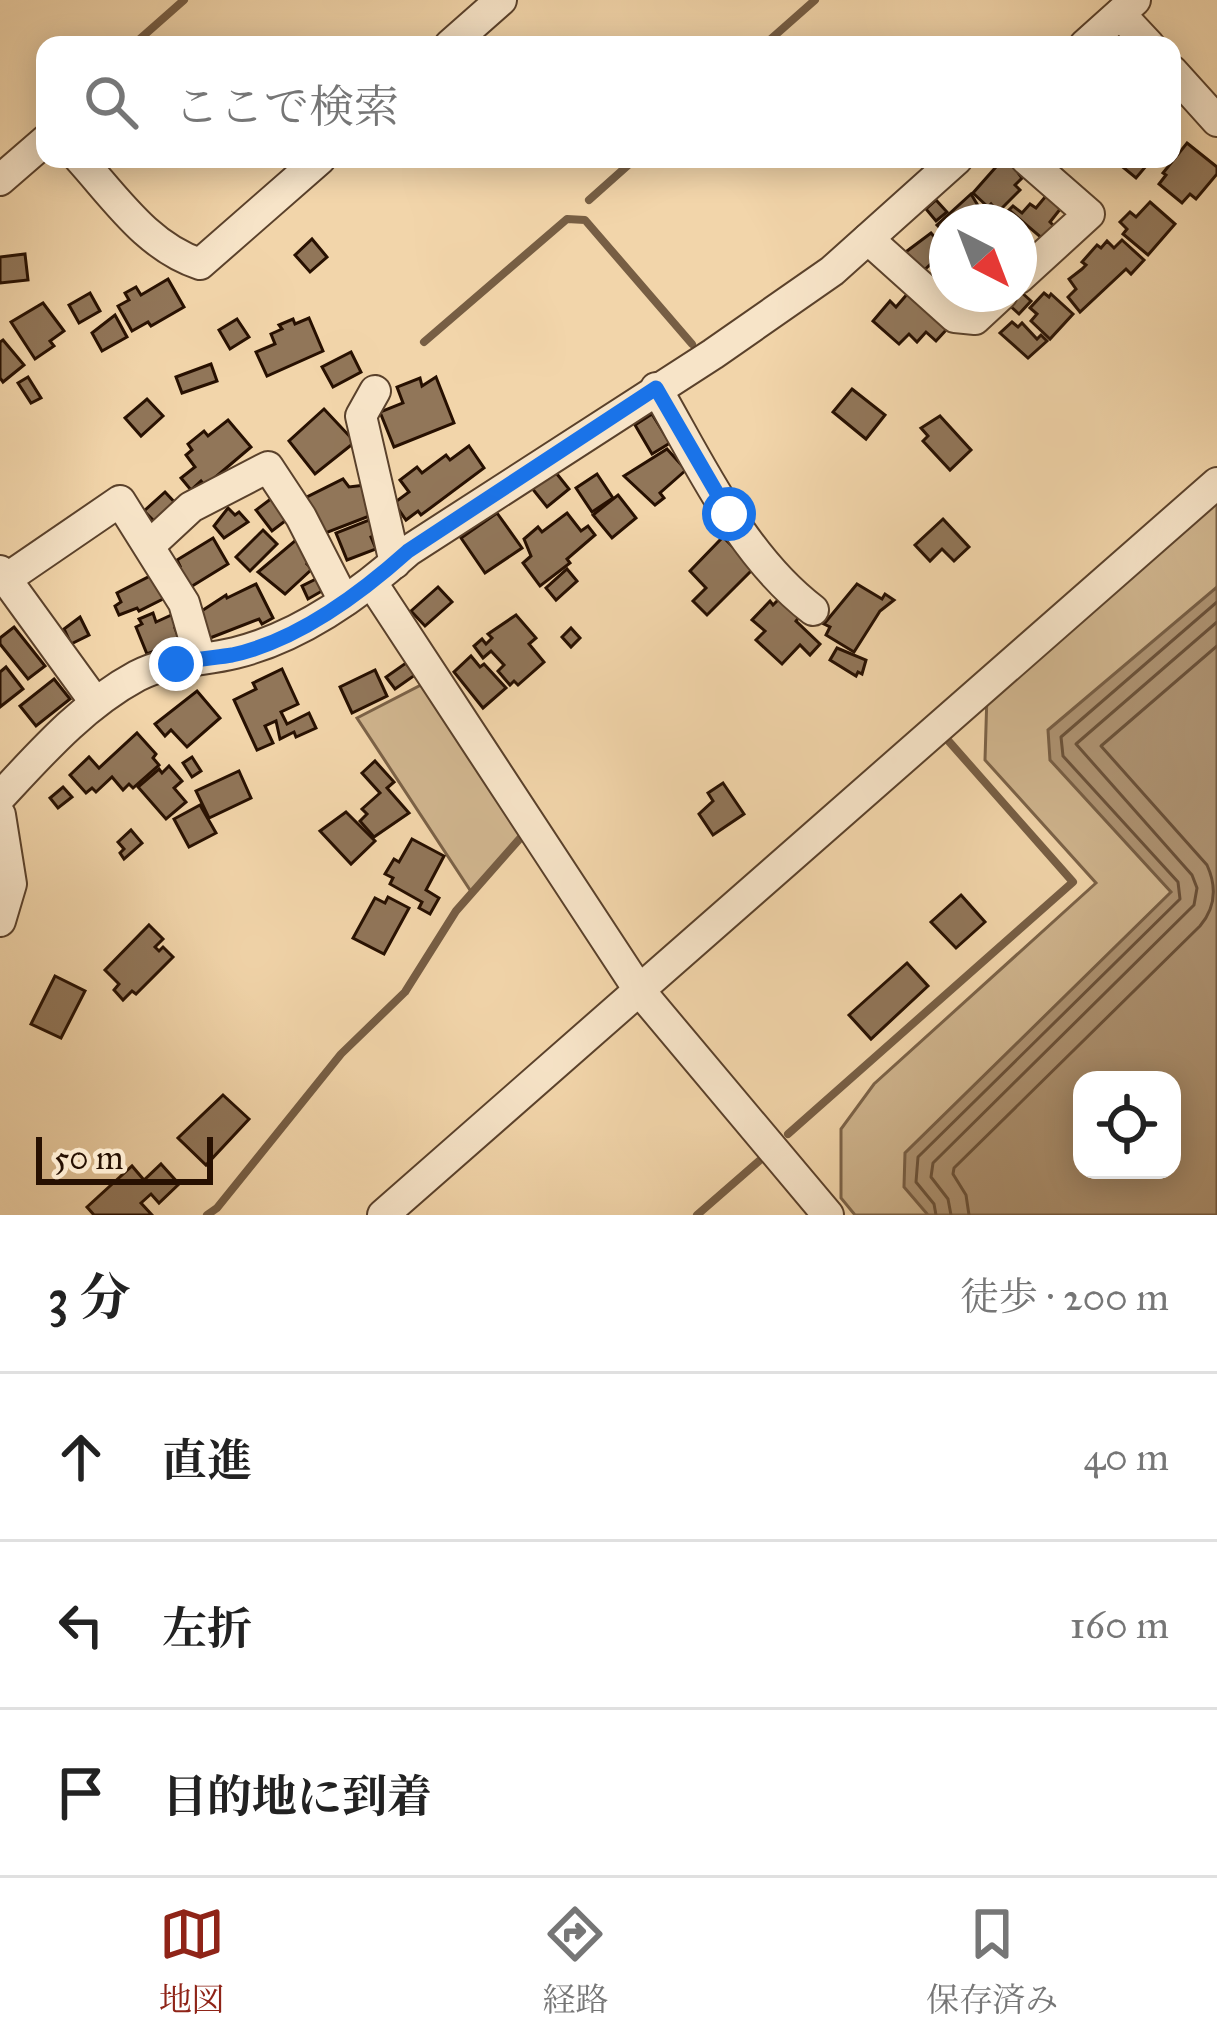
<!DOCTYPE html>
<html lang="ja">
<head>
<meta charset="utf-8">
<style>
  :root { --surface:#fff; --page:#f2f2f2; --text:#222; --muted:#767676; --line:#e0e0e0; --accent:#8f2418 }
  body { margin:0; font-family:"IM FELL Great Primer","Noto Serif JP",serif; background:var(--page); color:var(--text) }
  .controls { position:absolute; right:36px; bottom:36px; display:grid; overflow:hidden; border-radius:24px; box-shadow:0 6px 30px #0003 }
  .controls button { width:108px; height:108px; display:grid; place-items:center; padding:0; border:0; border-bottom:3px solid var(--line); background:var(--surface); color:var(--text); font:60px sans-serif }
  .compass { position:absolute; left:929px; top:204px; width:108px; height:108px; border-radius:50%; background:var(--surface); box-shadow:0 6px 30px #0003; rotate:138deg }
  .scale { position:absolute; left:36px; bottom:30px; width:177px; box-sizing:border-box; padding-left:12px; border:6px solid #271001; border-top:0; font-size:33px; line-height:42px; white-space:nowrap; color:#271001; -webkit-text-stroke:9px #f7e4c8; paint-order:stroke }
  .stop { position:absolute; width:36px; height:36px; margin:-27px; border:9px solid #1a73e8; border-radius:50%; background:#fff }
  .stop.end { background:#1a73e8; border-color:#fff; box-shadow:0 3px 12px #0008 }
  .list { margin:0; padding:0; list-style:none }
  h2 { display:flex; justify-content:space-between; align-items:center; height:156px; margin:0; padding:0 48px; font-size:51px }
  h2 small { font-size:39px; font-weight:400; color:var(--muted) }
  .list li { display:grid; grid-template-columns:78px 1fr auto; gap:36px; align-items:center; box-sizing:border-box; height:168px; padding:0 48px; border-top:3px solid var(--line) }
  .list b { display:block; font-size:45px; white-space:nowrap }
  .list em { font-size:39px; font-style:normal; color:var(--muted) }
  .icon { flex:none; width:66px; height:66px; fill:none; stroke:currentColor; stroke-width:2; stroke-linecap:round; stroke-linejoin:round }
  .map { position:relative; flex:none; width:1217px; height:1215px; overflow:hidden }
  .search { position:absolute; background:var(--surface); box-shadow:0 6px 30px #0003; left:36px; right:36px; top:36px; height:132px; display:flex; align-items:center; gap:30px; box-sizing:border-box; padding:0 42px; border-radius:24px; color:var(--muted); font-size:45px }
  .sheet { height:660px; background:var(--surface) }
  nav { display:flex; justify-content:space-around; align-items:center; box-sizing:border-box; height:168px; border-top:3px solid var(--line); background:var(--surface); font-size:33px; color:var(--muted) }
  nav a { display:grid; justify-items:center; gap:6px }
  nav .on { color:var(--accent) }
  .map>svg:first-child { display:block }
  .green { fill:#cfb48d; stroke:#7b6247; stroke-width:3; fill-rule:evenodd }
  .water { fill:#ad9271; stroke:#775e44; stroke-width:3; fill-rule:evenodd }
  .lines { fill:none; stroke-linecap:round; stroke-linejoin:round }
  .shore { stroke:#6a5139; stroke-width:3 }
  .stream { stroke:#775e44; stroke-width:8 }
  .building { fill:#917659; stroke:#271001; stroke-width:3 }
  .minor-casing { stroke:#5a412b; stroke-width:34 }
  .minor { stroke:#f7e4c8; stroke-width:30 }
  .route { stroke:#1a73e8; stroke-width:15 }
</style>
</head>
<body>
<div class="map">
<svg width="1217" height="1215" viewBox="0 0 1217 1215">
  <rect width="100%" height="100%" fill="#f2d5aa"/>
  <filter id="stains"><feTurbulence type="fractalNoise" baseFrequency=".00167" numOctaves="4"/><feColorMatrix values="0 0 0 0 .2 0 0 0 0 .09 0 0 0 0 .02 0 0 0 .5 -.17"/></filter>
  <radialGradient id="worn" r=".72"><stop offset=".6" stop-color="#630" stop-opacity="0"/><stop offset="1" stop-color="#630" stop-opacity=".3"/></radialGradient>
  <g class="green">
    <path d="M1217,492v723h-362l-14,-17v-69l33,-45 222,-201 -111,-123 2,-66zM1082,1080h90v90h-90z"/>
    <polygon points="423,684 523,835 472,893 357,718"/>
  </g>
  <path class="water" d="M1217,587v628h-289l-24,-28 1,-34 266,-261 -121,-132 -2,-30zM1082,1080h90v90h-90z"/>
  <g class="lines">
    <g class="shore">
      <polyline points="936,1215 934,1204 916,1182 918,1157 1180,899 1178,882 1063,756 1061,737 1217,602"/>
      <polyline points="951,1215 948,1199 931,1177 933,1163 1194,905 1197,888 1192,875 1076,744 1217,622"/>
      <path d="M969,1215l-3,-20 -13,-21 1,-6 246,-242c16,-19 17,-39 7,-61l-106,-119 116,-100"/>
    </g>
    <g class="stream">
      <polyline points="133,45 184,0"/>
      <polyline points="764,45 815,0"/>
      <polyline points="589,200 635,159"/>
      <polyline points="424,342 567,219 585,220 692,344"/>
      <polyline points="788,1134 1073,882 945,737 940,742"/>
      <polyline points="207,1215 217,1208 341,1054 405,992 456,911 523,835"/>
      <polyline points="697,1215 759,1161"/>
    </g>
  </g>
  <g class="building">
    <polygon points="1187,143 1217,167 1217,174 1196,199 1190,194 1182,203 1159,184 1166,175 1163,173"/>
    <polygon points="1003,159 1008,159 1022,178 1015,185 1020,190 998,212 991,204 988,207 973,193"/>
    <polygon points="1113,159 1152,159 1136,178"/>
    <polygon points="1050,191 1065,203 1050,222 1055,227 1044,240 1009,210 1013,206 1022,213 1030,204 1036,208"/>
    <polygon points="971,194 983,214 977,222 947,222 947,235 937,225"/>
    <polygon points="936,200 947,212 936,221 926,209"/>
    <polygon points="1150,202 1175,224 1148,255 1123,234 1127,229 1120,222 1130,212 1136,217"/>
    <polygon points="931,233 946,250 921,273 903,254"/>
    <polygon points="312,239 327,257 310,272 295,255"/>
    <polygon points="1122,240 1144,260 1131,274 1126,269 1080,312 1068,297 1076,289 1069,279 1082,269 1086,265 1082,262 1097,245 1101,248 1107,241 1114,248"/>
    <polygon points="25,254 28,280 0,283 0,257"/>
    <polygon points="168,279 184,307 151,326 148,322 132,331 118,306 129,300 125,293 136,287 141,295"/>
    <polygon points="1020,291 1031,301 1019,314 1008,304"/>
    <polygon points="909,292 947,329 936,341 926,332 917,342 909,334 899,344 873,321 890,301 896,307"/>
    <polygon points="90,293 100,311 79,323 69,305"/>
    <polygon points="1044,293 1049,297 1051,294 1073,314 1050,339 1031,321 1037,314 1030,308"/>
    <polygon points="43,303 64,331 50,341 54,346 35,359 11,322"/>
    <polygon points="115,315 127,337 102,351 92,333"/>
    <polygon points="309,318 323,351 267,376 256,352 275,344 271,334 282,329 279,325 293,319 295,324"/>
    <polygon points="237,319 249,337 230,349 219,330"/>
    <polygon points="1012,322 1018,327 1022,323 1037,339 1041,335 1047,341 1028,358 1000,333"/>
    <polygon points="3,340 24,365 3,382 0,378 0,342"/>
    <polygon points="351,352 361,372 333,387 322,367"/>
    <polygon points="211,364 217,381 182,393 176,377"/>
    <polygon points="28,377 41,398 31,403 18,383"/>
    <polygon points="436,377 454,423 394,447 380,412 403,403 397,387 420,378 422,386"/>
    <polygon points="852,389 885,415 866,439 833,412"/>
    <polygon points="147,399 163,416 141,436 125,418"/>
    <polygon points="324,409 355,442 315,474 289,441"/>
    <polygon points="652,414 670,443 652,454 635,425"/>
    <polygon points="940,416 971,450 950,470 923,441 928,436 921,428"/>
    <polygon points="228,420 251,447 205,486 201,481 191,490 181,478 195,467 186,455 192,450 188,444 204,431 208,436"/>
    <polygon points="469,446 484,468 421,515 418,511 406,520 394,503 409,492 400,480 417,467 422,473 446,455 450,460"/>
    <polygon points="667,449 686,470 660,493 664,498 655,505 624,476"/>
    <polygon points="553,469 569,489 547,507 531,487"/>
    <polygon points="597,474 613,498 592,512 576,488"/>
    <polygon points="343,479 349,487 366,485 372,515 323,534 303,499"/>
    <polygon points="165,492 178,506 157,524 144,511"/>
    <polygon points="276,495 289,518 272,531 256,510"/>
    <polygon points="618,495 636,518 612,538 593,515"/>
    <polygon points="228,508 235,515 239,512 248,522 224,538 214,526"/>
    <polygon points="497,513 522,548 485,573 461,538"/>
    <polygon points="567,513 581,531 588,526 595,535 567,559 570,563 540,586 523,563 531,556 524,539 538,527 542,532"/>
    <polygon points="943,519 969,547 954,561 942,549 930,561 915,545"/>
    <polygon points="369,520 378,534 371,537 376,549 347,560 336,533"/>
    <polygon points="263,530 277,544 250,571 236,557"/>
    <polygon points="723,537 754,568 707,615 693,601 706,588 690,571"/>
    <polygon points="213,538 228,564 189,588 176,568 180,566 177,560"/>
    <polygon points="296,540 313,558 307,564 312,569 285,594 258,572"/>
    <polygon points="567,569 577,581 556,600 546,588"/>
    <polygon points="154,574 169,596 139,611 137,608 119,615 115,606 121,602 117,593"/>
    <polygon points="316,579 322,591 308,599 302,586"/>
    <polygon points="256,584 273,618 262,624 259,619 210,638 197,614 226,595 227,598"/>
    <polygon points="857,584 882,599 885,594 894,600 880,611 854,652 826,635 830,627 824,624"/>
    <polygon points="438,587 452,602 425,626 411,611"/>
    <polygon points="780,598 800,616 796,621 820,644 810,655 800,645 782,664 756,640 765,631 752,620 770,601 773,605"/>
    <polygon points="178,612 183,625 175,628 180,641 147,654 136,627 142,624 139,619 153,613 156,622"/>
    <polygon points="516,615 536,638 529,644 544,662 518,685 514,681 510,685 498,671 504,665 491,651 483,658 474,646 482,639 486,644 492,638 488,634"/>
    <polygon points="80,617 89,635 71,644 64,629"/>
    <polygon points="14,627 45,666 28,679 0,644 0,638"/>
    <polygon points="571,628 580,638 571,647 562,637"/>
    <polygon points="837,648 866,660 862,674 858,672 856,676 830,660"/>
    <polygon points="471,656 480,667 484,664 506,688 483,708 454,672"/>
    <polygon points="406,663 415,675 395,689 386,677"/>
    <polygon points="6,667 23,689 0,707 0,672"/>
    <polygon points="282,669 298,704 281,712 287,724 309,713 316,728 296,737 294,732 280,739 276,721 265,726 273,743 257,750 234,700 256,689 253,683"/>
    <polygon points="375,670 387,696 352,713 340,687"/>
    <polygon points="54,679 70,699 36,726 20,706"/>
    <polygon points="197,691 220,718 187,747 171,730 165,736 155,724"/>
    <polygon points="137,733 156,754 153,758 159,765 133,788 129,784 123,790 112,777 96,792 92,788 86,793 70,775 89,757 99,768"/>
    <polygon points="192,757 201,771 192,777 183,763"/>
    <polygon points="375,761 394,782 387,788 409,813 374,837 360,821 367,814 362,809 380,793 362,773"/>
    <polygon points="169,766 182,781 174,788 186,802 166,819 138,787 159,769 162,773"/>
    <polygon points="239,771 251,798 209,818 196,791"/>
    <polygon points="723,783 744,814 713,835 699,814 713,801 708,793"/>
    <polygon points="63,787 72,797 58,808 50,798"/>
    <polygon points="200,805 216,833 189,847 174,819"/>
    <polygon points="346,812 375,841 351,864 320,831"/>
    <polygon points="131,830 142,843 124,859 120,853 124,849 118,842"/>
    <polygon points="412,839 444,856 426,890 439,898 430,914 419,908 422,902 390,884 393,878 385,874 394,859 399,862"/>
    <polygon points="961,895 985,922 956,948 931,922"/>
    <polygon points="388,897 409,908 384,954 353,938 375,898 385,903"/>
    <polygon points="149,925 163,939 155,947 159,951 163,947 173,957 136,994 132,991 123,1000 114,990 119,984 105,970"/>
    <polygon points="907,963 928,986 871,1039 849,1015"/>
    <polygon points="55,976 85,991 61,1038 31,1024"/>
    <polygon points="223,1095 249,1119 206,1165 178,1138"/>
    <polygon points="161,1164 179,1184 159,1203 151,1194 141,1203 152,1215 94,1215 87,1207 132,1166 144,1180"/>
  </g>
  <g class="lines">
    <g class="minor-casing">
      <g id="minor">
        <polyline points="1120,14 1149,45"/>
        <polyline points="450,45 501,0"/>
        <polyline points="1085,45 1135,0"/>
        <polyline points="1172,71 1217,121"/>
        <path d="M80,159c36,40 68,88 120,105l120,-105"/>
        <polyline points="0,180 45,141"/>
        <polyline points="868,239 955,317 975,319 1002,294"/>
        <polyline points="1019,278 1089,214 1026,159"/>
        <path d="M656,388c44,76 86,168 157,222"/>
        <polyline points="375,391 361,416 395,563"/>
        <polyline points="149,546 191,507 268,467 301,517 344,601"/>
        <polyline points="0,571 95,702"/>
        <polyline points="6,579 120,501 184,603 200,658"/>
        <polyline points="372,583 639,990 828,1215"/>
        <path d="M0,797c41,-44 83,-92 137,-121 31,-16 66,-15 98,-23 65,-16 125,-59 173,-102l305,-197 119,-83 125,-112"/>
        <polyline points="0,815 11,884 0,921"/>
        <polyline points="383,1215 1217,483"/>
      </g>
    </g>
    <use href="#minor" class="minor"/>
  </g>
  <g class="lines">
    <path class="route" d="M176,664c19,-5 37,-6 56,-9 65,-14 128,-61 176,-104l248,-163 73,126"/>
  </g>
  <rect width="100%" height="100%" filter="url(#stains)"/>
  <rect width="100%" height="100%" fill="url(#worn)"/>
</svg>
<div class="controls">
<button><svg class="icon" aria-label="locate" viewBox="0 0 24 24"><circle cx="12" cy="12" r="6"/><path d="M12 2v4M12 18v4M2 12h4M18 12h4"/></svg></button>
</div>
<svg class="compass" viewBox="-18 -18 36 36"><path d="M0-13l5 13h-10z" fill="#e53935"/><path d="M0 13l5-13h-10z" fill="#767676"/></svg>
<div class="scale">50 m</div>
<div class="stop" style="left:729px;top:514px"></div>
<div class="stop end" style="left:176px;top:664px"></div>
<div class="search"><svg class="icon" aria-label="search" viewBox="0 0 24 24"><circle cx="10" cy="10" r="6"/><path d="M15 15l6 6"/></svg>ここで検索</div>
</div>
<section class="sheet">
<h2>3 分<small>徒歩 · 200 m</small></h2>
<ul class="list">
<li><svg class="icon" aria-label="ahead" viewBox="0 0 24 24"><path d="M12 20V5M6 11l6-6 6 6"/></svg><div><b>直進</b></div><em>40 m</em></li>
<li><svg class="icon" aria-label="left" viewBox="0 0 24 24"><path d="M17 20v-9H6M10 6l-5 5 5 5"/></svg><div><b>左折</b></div><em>160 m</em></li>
<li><svg class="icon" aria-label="arrive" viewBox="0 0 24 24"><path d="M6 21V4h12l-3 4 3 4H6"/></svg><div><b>目的地に到着</b></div></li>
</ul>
</section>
<nav>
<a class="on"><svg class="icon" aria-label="map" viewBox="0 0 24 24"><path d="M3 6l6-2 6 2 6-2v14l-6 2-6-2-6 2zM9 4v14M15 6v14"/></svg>地図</a>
<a><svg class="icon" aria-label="directions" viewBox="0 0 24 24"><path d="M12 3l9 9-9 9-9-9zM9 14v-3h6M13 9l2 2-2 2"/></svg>経路</a>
<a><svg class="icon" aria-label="saved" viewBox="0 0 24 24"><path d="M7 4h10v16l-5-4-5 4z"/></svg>保存済み</a>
</nav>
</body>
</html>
